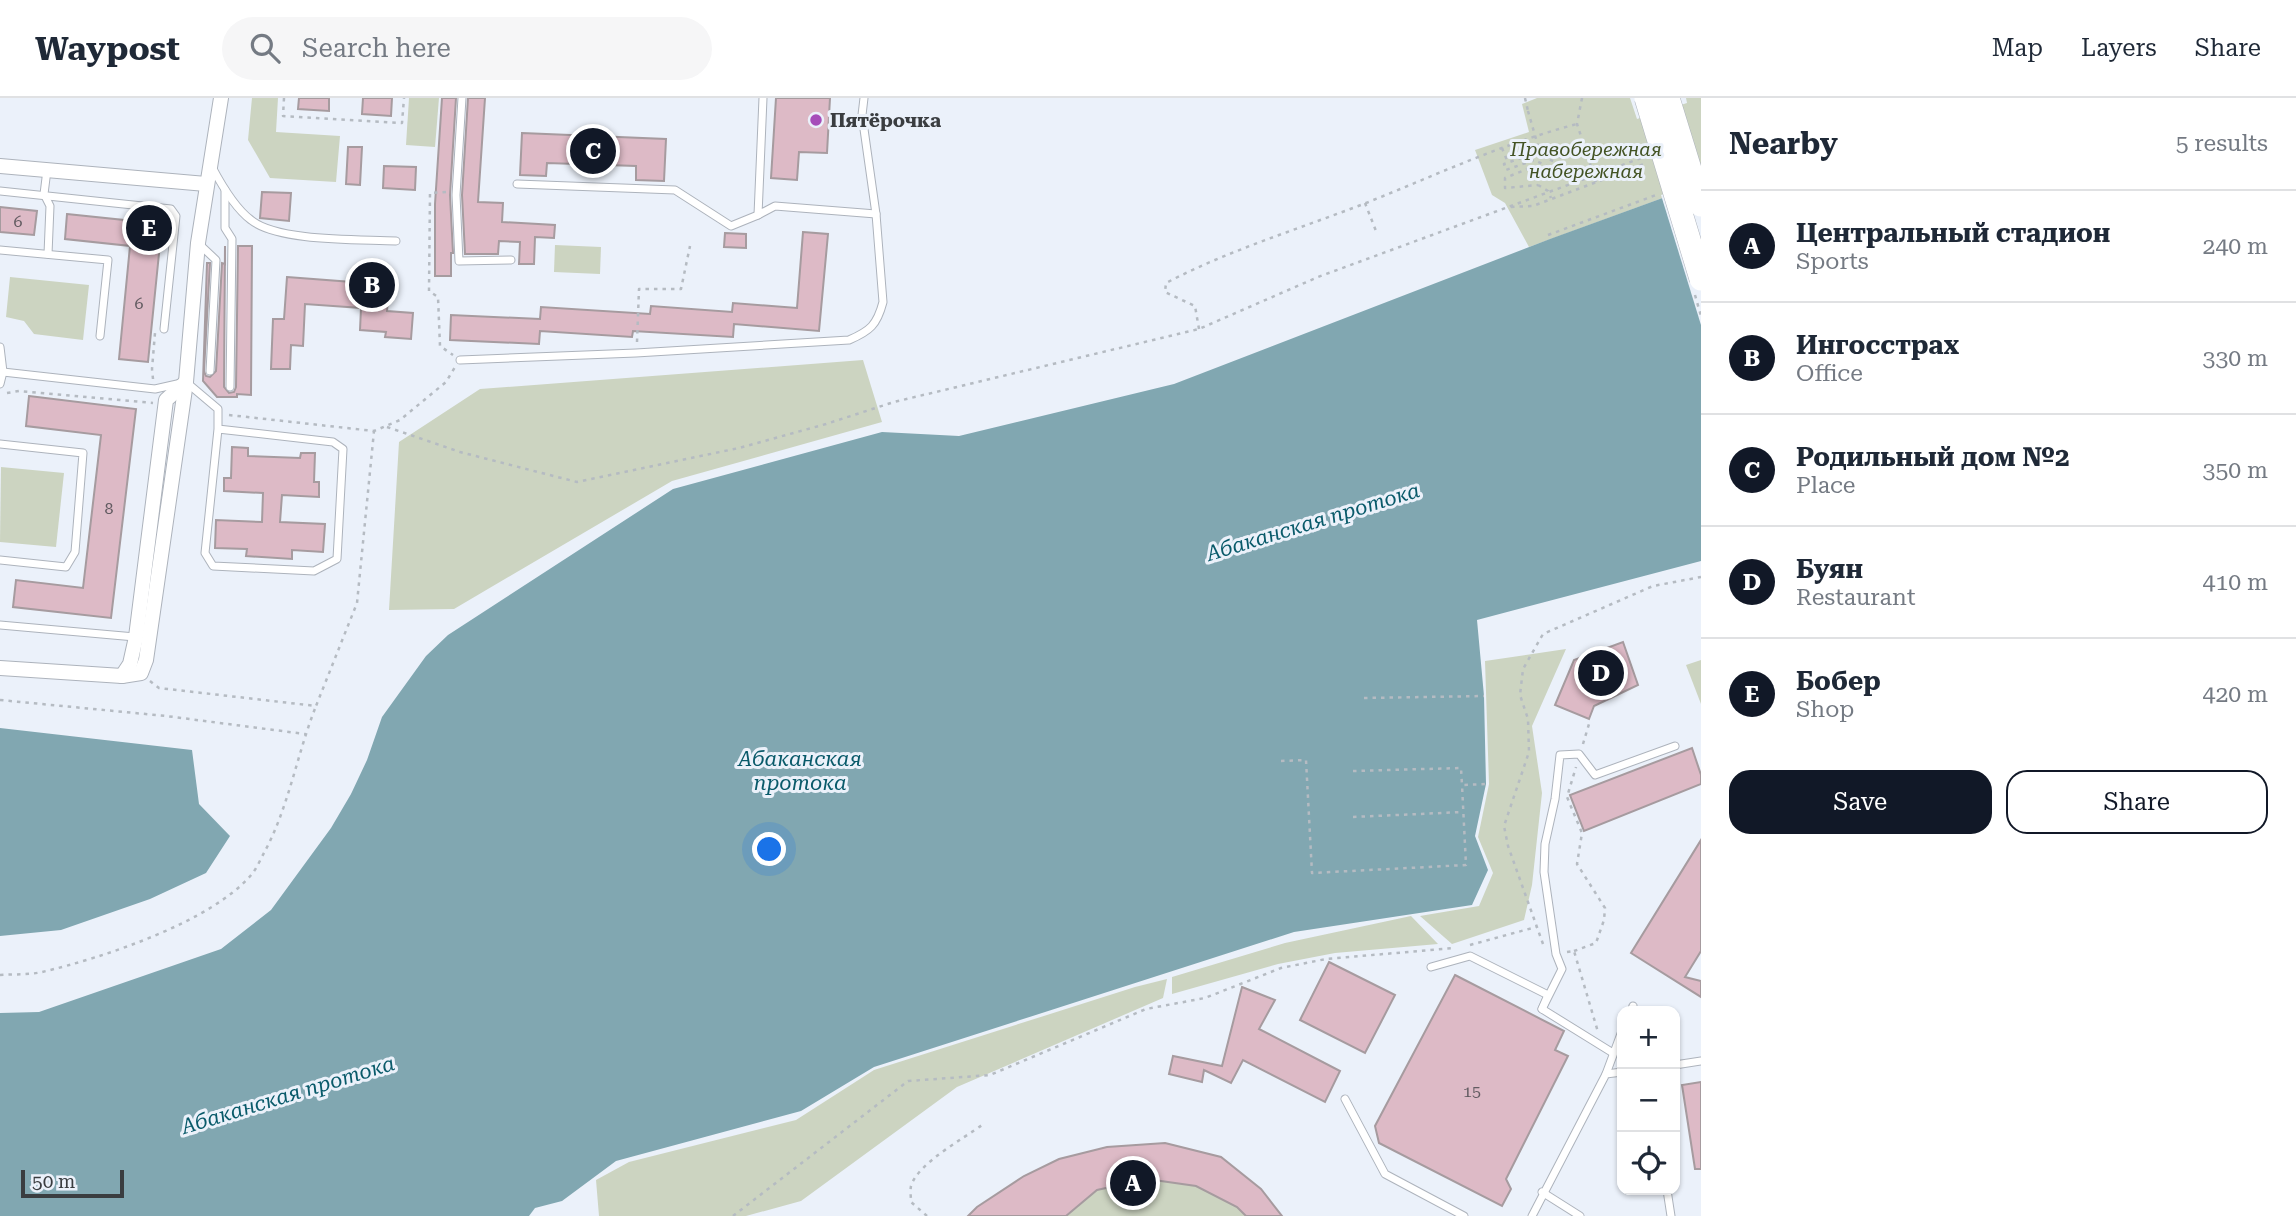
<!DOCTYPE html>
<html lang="en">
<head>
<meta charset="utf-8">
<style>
  :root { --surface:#fff; --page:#f6f6f7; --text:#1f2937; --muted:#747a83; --line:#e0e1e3; --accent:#111827 }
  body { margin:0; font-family:"Roboto Serif",serif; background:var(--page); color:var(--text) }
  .controls { position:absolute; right:21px; bottom:21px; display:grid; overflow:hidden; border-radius:14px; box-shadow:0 2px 5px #0004 }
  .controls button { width:63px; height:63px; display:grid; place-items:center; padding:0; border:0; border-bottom:2px solid var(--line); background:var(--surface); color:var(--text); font:35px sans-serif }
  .scale { position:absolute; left:21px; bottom:18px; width:103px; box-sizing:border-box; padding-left:7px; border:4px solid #3a3d40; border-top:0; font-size:19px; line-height:24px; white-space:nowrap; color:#3a3d40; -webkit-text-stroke:5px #ebf1fa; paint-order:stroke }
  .you { position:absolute; left:770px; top:752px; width:24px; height:24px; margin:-18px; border:5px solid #fff; border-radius:50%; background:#1a73e8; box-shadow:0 0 0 10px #1a73e833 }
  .badge { display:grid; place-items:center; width:46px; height:46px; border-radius:50%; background:var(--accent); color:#fff; font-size:23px; font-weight:700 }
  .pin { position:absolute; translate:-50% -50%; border:4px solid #fff; box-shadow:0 2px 7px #0006 }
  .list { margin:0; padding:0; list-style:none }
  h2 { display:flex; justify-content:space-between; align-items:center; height:91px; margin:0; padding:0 28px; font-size:30px }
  h2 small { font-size:23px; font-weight:400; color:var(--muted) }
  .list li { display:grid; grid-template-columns:46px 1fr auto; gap:21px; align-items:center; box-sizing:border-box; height:112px; padding:0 28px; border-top:2px solid var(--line) }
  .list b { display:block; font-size:26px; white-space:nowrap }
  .list p { margin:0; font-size:23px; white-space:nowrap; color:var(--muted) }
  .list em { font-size:23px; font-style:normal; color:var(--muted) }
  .actions { display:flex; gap:14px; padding:21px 28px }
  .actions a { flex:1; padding:16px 0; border:2px solid var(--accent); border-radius:21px; text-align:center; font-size:24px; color:var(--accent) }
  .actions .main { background:var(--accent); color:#fff }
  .icon { flex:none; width:38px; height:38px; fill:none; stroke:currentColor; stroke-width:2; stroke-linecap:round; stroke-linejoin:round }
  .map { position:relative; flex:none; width:1701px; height:1118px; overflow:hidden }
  header { display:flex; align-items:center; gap:42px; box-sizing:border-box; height:98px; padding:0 35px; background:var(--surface); border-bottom:2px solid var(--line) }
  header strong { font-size:33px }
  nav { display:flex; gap:38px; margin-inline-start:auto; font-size:24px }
  .search { width:490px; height:63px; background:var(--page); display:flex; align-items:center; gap:18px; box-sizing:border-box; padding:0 24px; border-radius:38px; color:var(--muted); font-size:26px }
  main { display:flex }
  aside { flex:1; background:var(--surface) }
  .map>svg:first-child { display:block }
  .green { fill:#ccd4c1 }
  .water { fill:#81a7b1 }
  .pier { fill:#ebf1fa }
  .building { fill:#ddbac6; stroke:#a69b9f; stroke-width:2 }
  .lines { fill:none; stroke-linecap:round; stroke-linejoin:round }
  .service-casing { stroke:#adb3bc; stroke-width:9 }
  .minor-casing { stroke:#adb3bc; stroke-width:16 }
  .path { stroke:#b5bbc2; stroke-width:2.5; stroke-dasharray:3.5 5; stroke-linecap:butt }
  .service { stroke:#fff; stroke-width:7 }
  .minor { stroke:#fff; stroke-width:14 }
  .trunk-bridge-casing { stroke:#adb3bc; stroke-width:24; stroke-linecap:butt }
  .path-bridge { stroke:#b5bbc2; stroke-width:2.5; stroke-dasharray:3.5 5; stroke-linecap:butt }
  .trunk-bridge { stroke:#fff; stroke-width:23 }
  .poi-dot { fill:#a64db9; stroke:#ebf1fa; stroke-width:2.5 }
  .labels { text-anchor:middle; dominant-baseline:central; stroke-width:6; stroke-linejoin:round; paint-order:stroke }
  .number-label { font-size:16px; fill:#635c62 }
  .poi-label { font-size:19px; font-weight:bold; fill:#3a3d40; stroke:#ebf1fa; text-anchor:start }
  .park-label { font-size:19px; font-style:italic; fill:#435324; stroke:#ebf1fa }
  .water-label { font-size:21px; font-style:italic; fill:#095a6a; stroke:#ebf1fa }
</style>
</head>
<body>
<header>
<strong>Waypost</strong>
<div class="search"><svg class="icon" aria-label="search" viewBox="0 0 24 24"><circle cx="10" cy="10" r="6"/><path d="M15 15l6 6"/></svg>Search here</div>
<nav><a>Map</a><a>Layers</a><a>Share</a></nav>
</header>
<main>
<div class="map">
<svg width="1701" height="1118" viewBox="0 0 1701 1118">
  <rect width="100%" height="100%" fill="#ebf1fa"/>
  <g class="green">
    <polygon points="252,0 278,0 276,34 340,38 336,84 270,80 248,42"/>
    <polygon points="409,0 439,0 435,49 406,47"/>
    <polygon points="1537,0 1630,0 1637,21 1687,5 1686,0 1701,0 1701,86 1529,149 1505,105 1492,97 1475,52 1529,34 1522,6"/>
    <polygon points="555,147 601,149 600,176 554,174"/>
    <polygon points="10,179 89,187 83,242 34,236 24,223 6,219"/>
    <polygon points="863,262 882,324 672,383 454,511 389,512 399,344 480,291"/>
    <polygon points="1,369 64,375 56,449 0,444"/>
    <polygon points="1566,551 1532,628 1542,695 1532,787 1524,822 1452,846 1420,818 1479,808 1493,775 1478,739 1489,686 1485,563"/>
    <polygon points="1701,562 1701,606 1686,567"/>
    <polygon points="1411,818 1438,846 1335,855 1278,866 1172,896 1172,879 1285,845"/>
    <polygon points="1167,881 1163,900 957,989 801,1103 746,1118 599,1118 596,1082 629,1064 796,1022 874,972 1135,889"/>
    <polygon points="1165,1045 1221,1059 1261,1091 1282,1118 968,1118 977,1109 1024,1078 1059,1061 1107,1049"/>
  </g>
  <g class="water">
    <polygon points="1701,86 1701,463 1477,522 1484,598 1486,686 1475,738 1488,772 1472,807 1294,834 874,969 801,1013 616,1063 562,1103 535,1110 529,1118 0,1118 0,915 39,914 221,851 271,812 331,730 351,696 367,662 382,619 426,558 448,537 673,391 882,334 959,338 1174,286 1550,141"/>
    <polygon points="0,630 192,652 199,706 230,738 206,775 150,801 61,832 0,838"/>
  </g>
  <polygon class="pier" points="1701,83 1701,227 1661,97"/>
  <g class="building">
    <polygon points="299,0 329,0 329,13 298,11"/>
    <polygon points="363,0 392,0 391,18 362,16"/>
    <polygon points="442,0 456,0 450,97 453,155 451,155 451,178 435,178 435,106"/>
    <polygon points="468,0 485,0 478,104 503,105 502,124 555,127 554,140 535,139 534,166 519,166 520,144 499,143 498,156 465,156 462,97"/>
    <polygon points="776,0 830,0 827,55 799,54 797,82 771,80"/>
    <polygon points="522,35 666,41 664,83 636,82 636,68 547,65 546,78 520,77"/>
    <polygon points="348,49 362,49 360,87 346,86"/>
    <polygon points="384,68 416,69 415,92 383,90"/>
    <polygon points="262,94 291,95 289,123 260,120"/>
    <polygon points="0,109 37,113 34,137 0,134"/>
    <polygon points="67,116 162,126 148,264 119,261 130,148 65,141"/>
    <polygon points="803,134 828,136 819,233 734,226 733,239 633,233 632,239 540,233 539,246 450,242 451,217 540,221 541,209 650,216 651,208 732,214 733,205 797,210"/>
    <polygon points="725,135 746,136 746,150 724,149"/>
    <polygon points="225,148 224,289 229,295 234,294 236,289 238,148 252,148 251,297 237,296 237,299 217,299 203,283 207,165 210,165 204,273 206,278 210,279 216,273 222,165 225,166"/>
    <polygon points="287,179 365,185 365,188 389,190 387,213 413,215 411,241 385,239 386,234 360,232 361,210 305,206 303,248 291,247 290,271 271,271 273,221 284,221"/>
    <polygon points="29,298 136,311 111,520 13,509 16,482 83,490 101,337 26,328"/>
    <polygon points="232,349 248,350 248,358 300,360 301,355 315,355 314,384 319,384 319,399 282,397 280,424 325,426 323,454 292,452 292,461 246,458 247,451 215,450 216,422 262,424 263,395 224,393 224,380 231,380"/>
    <polygon points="1623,544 1638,587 1594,608 1589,621 1555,607 1574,562"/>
    <polygon points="1692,650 1701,677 1701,686 1584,733 1570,697"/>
    <polygon points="1701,742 1701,853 1685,879 1701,883 1701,899 1631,855"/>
    <polygon points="1329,864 1395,897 1365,955 1300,922"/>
    <polygon points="1455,877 1564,933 1555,952 1568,958 1506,1081 1511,1091 1502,1108 1379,1045 1375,1028"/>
    <polygon points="1242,889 1275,902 1259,931 1340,973 1325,1004 1243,962 1231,985 1204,972 1202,984 1169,976 1173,958 1222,968"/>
    <polygon points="1701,984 1701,1071 1695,1071 1682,987"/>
    <polygon points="1165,1045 1221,1059 1261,1091 1282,1118 1246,1118 1237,1109 1196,1088 1147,1081 1097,1092 1066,1118 968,1118 977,1109 1024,1078 1059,1061 1107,1049"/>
  </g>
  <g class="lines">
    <g class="service-casing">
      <g id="service">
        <polyline points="462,0 456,97 459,163 511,162"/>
        <polyline points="763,0 758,117 775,108 876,116"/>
        <path d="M212,69c9,17 24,42 39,53 28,22 109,19 145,21"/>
        <polyline points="47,72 44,96 50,108 48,156"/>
        <polyline points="517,86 675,92 731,128 758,117"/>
        <polyline points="225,92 225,130 232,141 230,289"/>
        <polyline points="0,93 171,111 176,118 164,231"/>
        <polyline points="198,145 216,162 210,273"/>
        <polyline points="0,152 108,162 100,238"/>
        <polyline points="0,249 3,274 0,286"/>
        <path d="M460,262l176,-7 213,-13c21,-9 28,-15 34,-38l-7,-88 -14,-99 2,-17"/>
        <polyline points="3,274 155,291 186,284 218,311 218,331 333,344 343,351 337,461 314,473 213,468 205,455 218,331"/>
        <polyline points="0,346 83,355 75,454 66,469 0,462"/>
        <polyline points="0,527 135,539"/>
        <polyline points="1431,869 1470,858 1548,897 1542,911 1613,955"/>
        <polyline points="1542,911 1562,871 1556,856 1544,774 1545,746 1555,701 1560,657 1579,656 1595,677 1675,648"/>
        <polyline points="1631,913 1633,908"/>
        <polyline points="1675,967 1701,963"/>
        <polyline points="1606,976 1622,933"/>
        <polyline points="1345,1001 1385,1076 1464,1118"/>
        <polyline points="1667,1092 1671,1118"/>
        <polyline points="1542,1094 1580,1118"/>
        <polyline points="1532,1118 1606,976 1622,974"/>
      </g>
    </g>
    <g class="minor-casing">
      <g id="minor">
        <polyline points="0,68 206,86"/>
        <polyline points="0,570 122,578 141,575 146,562 186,284 198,145 221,0"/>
        <polyline points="122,578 130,566 136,539 166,302 186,284"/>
      </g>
    </g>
    <g class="path">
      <polyline points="284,0 283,18 402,25 404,0"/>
      <polyline points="1525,0 1528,13"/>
      <polyline points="1582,0 1577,26 1596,84"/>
      <polyline points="1502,50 1508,65"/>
      <polyline points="1538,87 1548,93 1551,100"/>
      <polyline points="446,94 430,95 429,193 438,199 440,248 453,257"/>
      <polyline points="1365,105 1376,133"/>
      <polyline points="1511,109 1533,108 1647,65"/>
      <polyline points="1548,137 1656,97"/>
      <path d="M1199,231l-4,-23 -30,-14 1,-9c63,-33 133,-54 200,-80 70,-28 138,-60 211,-79"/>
      <polyline points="637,244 639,191 681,191 690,148"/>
      <polyline points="153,281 152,271 155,235"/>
      <polyline points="7,295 19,293 153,305"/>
      <polyline points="229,317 374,333 400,322 446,284 455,269"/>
      <polyline points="387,329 460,354 577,384 739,350 826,326 894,304 1199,231 1318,179 1644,59"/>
      <polyline points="150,583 159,590 316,608 357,505 374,333"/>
      <polyline points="1364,600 1484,598"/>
      <polyline points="0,602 166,618 305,636"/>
      <polyline points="1583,646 1589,626"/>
      <polyline points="1281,663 1306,662 1312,775 1466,767 1462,687"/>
      <polyline points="1353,673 1461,670 1462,687 1486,686"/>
      <polyline points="1353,719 1463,714"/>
      <polyline points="1543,846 1508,748 1504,728 1529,654 1528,621 1520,597 1523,571 1543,536 1653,488 1701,479"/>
      <polyline points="1470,847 1536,829"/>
      <polyline points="1574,853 1596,845 1604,822 1605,810 1577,766 1582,735 1567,699 1576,669"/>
      <polyline points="1567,854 1574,853 1598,934"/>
      <path d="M0,877c14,-1 29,0 42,-3 60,-14 170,-50 210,-98 5,-6 9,-16 13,-23 24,-45 32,-97 51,-145"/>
      <polyline points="733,1118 908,983 990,977 1146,911 1205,900 1281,870 1326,861 1454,850"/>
      <path d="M927,1118l-16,-14c0,-5 -1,-11 0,-16 7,-23 52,-47 71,-61"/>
    </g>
    <use href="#service" class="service"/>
    <use href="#minor" class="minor"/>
    <g class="trunk-bridge-casing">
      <g id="trunk-bridge">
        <polyline points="1646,0 1701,181"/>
        <polyline points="1668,0 1701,107"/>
      </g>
    </g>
    <g class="path-bridge">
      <polyline points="1528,13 1538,48 1562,60 1559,66 1536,55 1504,66 1506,72 1534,62 1551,70 1548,77 1532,69 1505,80 1505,90 1538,87"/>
      <polyline points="1695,197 1701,218"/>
    </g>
    <use href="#trunk-bridge" class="trunk-bridge"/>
  </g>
  <circle class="poi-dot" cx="816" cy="22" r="7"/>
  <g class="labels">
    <g class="number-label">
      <text x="18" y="123">6</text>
      <text x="139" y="205">6</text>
      <text x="109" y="410">8</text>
      <text x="1472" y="993">15</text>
    </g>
    <g class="poi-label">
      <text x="830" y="22">Пятёрочка</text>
    </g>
    <g class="park-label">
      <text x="1586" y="51">Правобережная<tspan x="1586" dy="22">набережная</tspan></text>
    </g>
    <g class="water-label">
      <text transform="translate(1313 424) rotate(-17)">Абаканская протока</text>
      <text x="800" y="661">Абаканская<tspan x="800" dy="24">протока</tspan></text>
      <text transform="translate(288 997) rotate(-17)">Абаканская протока</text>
    </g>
  </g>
</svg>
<div class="controls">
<button>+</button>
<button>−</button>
<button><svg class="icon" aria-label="locate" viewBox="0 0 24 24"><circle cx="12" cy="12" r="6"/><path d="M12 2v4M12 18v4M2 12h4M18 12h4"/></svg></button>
</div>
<div class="scale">50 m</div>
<div class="you"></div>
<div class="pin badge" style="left:1133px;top:1085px">A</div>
<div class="pin badge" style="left:372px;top:187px">B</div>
<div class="pin badge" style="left:593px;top:53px">C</div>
<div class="pin badge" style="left:1601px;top:575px">D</div>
<div class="pin badge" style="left:149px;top:130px">E</div>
</div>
<aside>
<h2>Nearby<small>5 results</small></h2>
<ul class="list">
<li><span class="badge">A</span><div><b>Центральный стадион</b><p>Sports</p></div><em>240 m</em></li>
<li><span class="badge">B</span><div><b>Ингосстрах</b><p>Office</p></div><em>330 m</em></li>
<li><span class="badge">C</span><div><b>Родильный дом №2</b><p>Place</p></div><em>350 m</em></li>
<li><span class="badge">D</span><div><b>Буян</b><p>Restaurant</p></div><em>410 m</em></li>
<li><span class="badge">E</span><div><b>Бобер</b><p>Shop</p></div><em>420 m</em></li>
</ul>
<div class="actions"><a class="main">Save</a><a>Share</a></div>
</aside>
</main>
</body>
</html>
